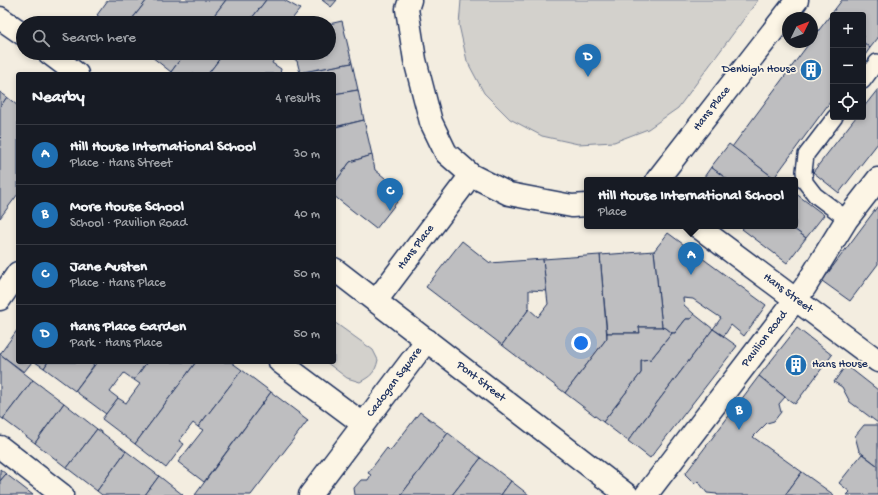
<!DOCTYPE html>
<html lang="en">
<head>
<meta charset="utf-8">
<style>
  :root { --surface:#171b24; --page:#20242c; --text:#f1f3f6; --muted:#9ea1a6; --line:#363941; --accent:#1f6fb2 }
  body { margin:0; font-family:"Gochi Hand",sans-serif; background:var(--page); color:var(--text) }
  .controls { position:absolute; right:12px; top:12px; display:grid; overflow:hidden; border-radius:4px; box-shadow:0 2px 6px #0003 }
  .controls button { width:36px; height:36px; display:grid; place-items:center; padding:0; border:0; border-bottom:1px solid var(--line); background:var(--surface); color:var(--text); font:20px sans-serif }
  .compass { position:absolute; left:782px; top:12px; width:36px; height:36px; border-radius:50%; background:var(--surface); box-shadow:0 2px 6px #0003; rotate:47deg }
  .you { position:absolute; left:581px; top:343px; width:14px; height:14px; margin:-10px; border:3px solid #fff; border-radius:50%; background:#1a73e8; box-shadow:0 0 0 6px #1a73e833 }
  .badge { display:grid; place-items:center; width:26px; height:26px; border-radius:50%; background:var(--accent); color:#fff; font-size:13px; font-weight:700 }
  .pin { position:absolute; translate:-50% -33px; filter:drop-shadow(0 1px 2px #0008) }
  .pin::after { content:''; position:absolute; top:21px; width:14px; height:12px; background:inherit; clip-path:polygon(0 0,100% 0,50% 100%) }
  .popup { position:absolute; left:584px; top:177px; width:214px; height:52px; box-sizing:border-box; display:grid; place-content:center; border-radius:4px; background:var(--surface); filter:drop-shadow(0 1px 3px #0005); font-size:13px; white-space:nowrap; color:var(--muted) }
  .popup b { font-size:15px; color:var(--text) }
  .popup::after { content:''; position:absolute; left:50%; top:100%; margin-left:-8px; border:8px solid transparent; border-top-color:var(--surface) }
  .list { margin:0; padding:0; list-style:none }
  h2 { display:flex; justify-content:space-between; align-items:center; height:52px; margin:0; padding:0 16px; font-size:17px }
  h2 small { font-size:13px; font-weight:400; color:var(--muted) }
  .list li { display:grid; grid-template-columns:26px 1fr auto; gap:12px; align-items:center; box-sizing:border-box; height:60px; padding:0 16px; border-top:1px solid var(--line) }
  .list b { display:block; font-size:15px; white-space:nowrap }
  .list p { margin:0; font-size:13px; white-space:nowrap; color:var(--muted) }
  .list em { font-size:13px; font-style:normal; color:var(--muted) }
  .icon { flex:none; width:22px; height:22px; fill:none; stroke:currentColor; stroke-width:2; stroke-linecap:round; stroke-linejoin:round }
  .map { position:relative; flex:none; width:878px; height:495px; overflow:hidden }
  .search { position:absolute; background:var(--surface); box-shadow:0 2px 6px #0003; left:16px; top:16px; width:320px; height:44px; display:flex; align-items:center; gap:10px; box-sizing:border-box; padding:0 14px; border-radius:22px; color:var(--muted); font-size:15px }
  .panel { position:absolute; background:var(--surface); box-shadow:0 2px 6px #0003; left:16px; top:72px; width:320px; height:292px; border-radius:4px }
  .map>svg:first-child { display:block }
  .green { fill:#d3d1cc; stroke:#778095 }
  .building { fill:#bebec0; stroke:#1b2f5e }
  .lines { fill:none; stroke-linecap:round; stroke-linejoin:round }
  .service-casing { stroke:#1b2f5e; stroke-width:18 }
  .minor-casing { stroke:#1b2f5e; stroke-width:25 }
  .secondary-casing { stroke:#1b2f5e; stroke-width:25 }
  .service { stroke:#fcf5e5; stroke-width:15 }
  .minor { stroke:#fcf5e5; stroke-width:22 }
  .secondary { stroke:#fcf5e5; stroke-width:22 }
  .labels { text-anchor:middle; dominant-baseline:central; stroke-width:3.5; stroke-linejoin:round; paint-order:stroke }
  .poi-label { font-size:12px; fill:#1b2f5e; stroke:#fcf5e5; text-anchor:end }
  .street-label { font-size:12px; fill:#1b2f5e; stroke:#fcf5e5 }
</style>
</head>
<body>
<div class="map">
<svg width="878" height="495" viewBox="0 0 878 495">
  <rect width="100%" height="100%" fill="#f3ede0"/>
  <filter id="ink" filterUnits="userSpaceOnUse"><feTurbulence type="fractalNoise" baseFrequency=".025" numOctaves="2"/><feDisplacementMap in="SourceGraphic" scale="8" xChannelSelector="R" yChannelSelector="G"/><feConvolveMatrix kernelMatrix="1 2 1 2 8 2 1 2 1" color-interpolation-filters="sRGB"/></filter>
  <g filter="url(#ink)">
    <g class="green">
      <polygon points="461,0 758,0 678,108 648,129 614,142 578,144 542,136 510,119 484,93 467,61 459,25"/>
      <path d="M334,322l39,28 5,10c-3,13 -7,16 -18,22l-13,-4 -21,-16h8z"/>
    </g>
    <g class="building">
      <polygon points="108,0 147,0 129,23 107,23 97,15"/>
      <polygon points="147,0 226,0 208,23 129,23"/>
      <polygon points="226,0 266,0 248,23 208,23"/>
      <polygon points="266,0 284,0 300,9 289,23 248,23"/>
      <polygon points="322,0 337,0 331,7"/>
      <polygon points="842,0 878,0 878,38 870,48 863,42 863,15 833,15 833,20 829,17"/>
      <polygon points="829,17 833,20 833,98 774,178 732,147 810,42 812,42 812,39"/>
      <polygon points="342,21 352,63 300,73 297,61 289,55 288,53 329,53 329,24"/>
      <polygon points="863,42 870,48 863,58"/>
      <polygon points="147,53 185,53 171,72"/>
      <polygon points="185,53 224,53 208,74 174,74 171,72"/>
      <polygon points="224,53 266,53 274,59 272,63 281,69 280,74 208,74"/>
      <polygon points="352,63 358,90 334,94 334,74 304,74 303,72"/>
      <polygon points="878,89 878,143 839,193 813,172 856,117 863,117 863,108"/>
      <polygon points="358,90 364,120 334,127 334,94"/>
      <polygon points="0,92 7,97 0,107"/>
      <polygon points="7,97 18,106 18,194 0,218 0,140 1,138 0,137 0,107"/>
      <polygon points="364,120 372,155 350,162 334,184 334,129 336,127"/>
      <polygon points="729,144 774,178 776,180 728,180 711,167"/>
      <polygon points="372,155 375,170 404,193 376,229 334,196 334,184 350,162"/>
      <polygon points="711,167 728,180 702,180"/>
      <polygon points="795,193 824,215 806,238 790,226 795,226"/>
      <polygon points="878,206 878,264 850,301 822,281"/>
      <polygon points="745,226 790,226 806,238 787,263 742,229"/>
      <polygon points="668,233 766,305 744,336 731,325 724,336 713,329 721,318 693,299 683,298 684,305 694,314 691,319 686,319 675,333 672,333 666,328 662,327 654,251"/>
      <polygon points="462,241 490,263 543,259 547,291 529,290 529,309 502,345 426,287"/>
      <polygon points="654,251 662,327 639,327 640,333 607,333 600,255"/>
      <polygon points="600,255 607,338 565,393 502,345 529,309 538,317 548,304 543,259"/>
      <polygon points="694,314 713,329 628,441 603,422 641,373 641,360 651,359 672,333 675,333 686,319 691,319"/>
      <polygon points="639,327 662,327 666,328 672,333 651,359 641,360 641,373 603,422 565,393 607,338 607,333 640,333"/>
      <polygon points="797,328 832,355 795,404 785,397 759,376"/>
      <polygon points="18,329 18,362 32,362 24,372 0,354"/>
      <polygon points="713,329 737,346 650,458 628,441"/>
      <polygon points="0,354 33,380 3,419 0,417"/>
      <polygon points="35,362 48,362 44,368"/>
      <polygon points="48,362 90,362 94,365 75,391 44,368"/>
      <polygon points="97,362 147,362 134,380 124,373 110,392 118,398 106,414 75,391"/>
      <polygon points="147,362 196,362 135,444 102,419 118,398 126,403 140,384 134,380"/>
      <polygon points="196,362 231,362 242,370 198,427 193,423 179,441 184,444 166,468 135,444"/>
      <polygon points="846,365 878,390 878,423 850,402 842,387 834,382"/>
      <polygon points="242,370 271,392 204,482 178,462 203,430 198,427"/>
      <polygon points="759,376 785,397 779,404 781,412 774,421 767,423 753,437 802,472 785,495 717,495 717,494 707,493 698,481 695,484 685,474"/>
      <polygon points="33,380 64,403 35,443 3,419"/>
      <polygon points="271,392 308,420 251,495 195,495"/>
      <polygon points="64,403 97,429 67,468 35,443"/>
      <polygon points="420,412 448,433 401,495 355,495 354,488 361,480 368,480 371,475 368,473 387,448 390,451"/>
      <polygon points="864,425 878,425 878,466 859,451 855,436"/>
      <polygon points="97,429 126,451 97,491 67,468"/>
      <polygon points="448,433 481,458 452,495 401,495"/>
      <polygon points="126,451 159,476 145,495 102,495 97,491"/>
      <polygon points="862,454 878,466 878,495 847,495 850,492 839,483"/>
      <polygon points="481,458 511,481 501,495 452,495"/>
      <polygon points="0,469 6,474 0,481"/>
      <polygon points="802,472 834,495 785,495"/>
      <polygon points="6,474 33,495 0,495 0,481"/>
      <polygon points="159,476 183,495 145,495"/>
      <polygon points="511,481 529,495 501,495"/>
    </g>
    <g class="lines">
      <g class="service-casing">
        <g id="service">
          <polyline points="863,81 877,62"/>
          <polyline points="835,117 806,155 804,171 805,182 815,195 847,219"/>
        </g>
      </g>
      <g class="minor-casing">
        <g id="minor">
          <polyline points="410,0 407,9 415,60 431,122 446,153 471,175 509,194 572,206 587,205"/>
          <path id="s1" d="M657,180l140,-180"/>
          <path id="s2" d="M697,226l181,135"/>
          <polyline points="0,299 18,273"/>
          <path id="s3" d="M376,301l95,-126"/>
          <polyline points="280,362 363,424"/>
          <polyline points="0,447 62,495"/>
          <path id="s4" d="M310,495l117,-155"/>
          <path id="s5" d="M646,495l159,-208 42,-68 31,-40"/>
        </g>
      </g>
      <g class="secondary-casing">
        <g id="secondary">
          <polyline points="0,18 23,34"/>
          <polyline points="49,53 77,74"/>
          <path id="s6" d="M334,269l293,226"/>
        </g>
      </g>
      <use href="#service" class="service"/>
      <use href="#minor" class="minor"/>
      <use href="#secondary" class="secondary"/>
    </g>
  </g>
  <defs>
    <g id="building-disc" transform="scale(1.15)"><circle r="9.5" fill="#1f6fb2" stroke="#fcf5e5"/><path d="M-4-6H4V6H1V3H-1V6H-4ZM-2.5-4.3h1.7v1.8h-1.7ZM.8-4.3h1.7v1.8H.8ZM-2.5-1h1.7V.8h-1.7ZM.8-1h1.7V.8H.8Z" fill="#fff"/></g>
  </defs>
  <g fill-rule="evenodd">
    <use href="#building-disc" x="811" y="70"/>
    <use href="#building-disc" x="796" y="365"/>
  </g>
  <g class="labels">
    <g class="poi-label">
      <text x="796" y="70">Denbigh House</text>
      <text x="812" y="365" text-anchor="start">Hans House</text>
    </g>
    <g class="street-label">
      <text stroke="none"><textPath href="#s1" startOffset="90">Hans Place</textPath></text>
      <text stroke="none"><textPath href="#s3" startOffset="67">Hans Place</textPath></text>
      <text stroke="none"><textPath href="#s2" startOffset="113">Hans Street</textPath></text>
      <text stroke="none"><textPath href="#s5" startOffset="196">Pavilion Road</textPath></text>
      <text stroke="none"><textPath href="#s4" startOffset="141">Cadogan Square</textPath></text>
      <text stroke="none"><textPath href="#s6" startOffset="185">Pont Street</textPath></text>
    </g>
  </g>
</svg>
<div class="controls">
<button>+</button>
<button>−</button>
<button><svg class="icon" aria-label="locate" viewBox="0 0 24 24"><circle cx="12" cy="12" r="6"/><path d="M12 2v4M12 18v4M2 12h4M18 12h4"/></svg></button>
</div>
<svg class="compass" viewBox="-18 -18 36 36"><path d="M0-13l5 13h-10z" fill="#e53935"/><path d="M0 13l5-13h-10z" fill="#9ea1a6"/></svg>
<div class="you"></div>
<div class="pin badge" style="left:691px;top:275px">A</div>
<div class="popup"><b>Hill House International School</b>Place</div>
<div class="pin badge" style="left:739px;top:430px">B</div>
<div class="pin badge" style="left:390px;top:211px">C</div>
<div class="pin badge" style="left:588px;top:77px">D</div>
<div class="search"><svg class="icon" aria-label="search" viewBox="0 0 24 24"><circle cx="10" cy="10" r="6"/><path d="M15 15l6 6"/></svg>Search here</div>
<section class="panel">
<h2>Nearby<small>4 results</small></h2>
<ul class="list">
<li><span class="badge">A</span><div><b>Hill House International School</b><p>Place · Hans Street</p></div><em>30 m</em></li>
<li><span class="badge">B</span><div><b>More House School</b><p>School · Pavilion Road</p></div><em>40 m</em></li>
<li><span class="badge">C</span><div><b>Jane Austen</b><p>Place · Hans Place</p></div><em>50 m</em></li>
<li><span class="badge">D</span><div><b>Hans Place Garden</b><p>Park · Hans Place</p></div><em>50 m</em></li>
</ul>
</section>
</div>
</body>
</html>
